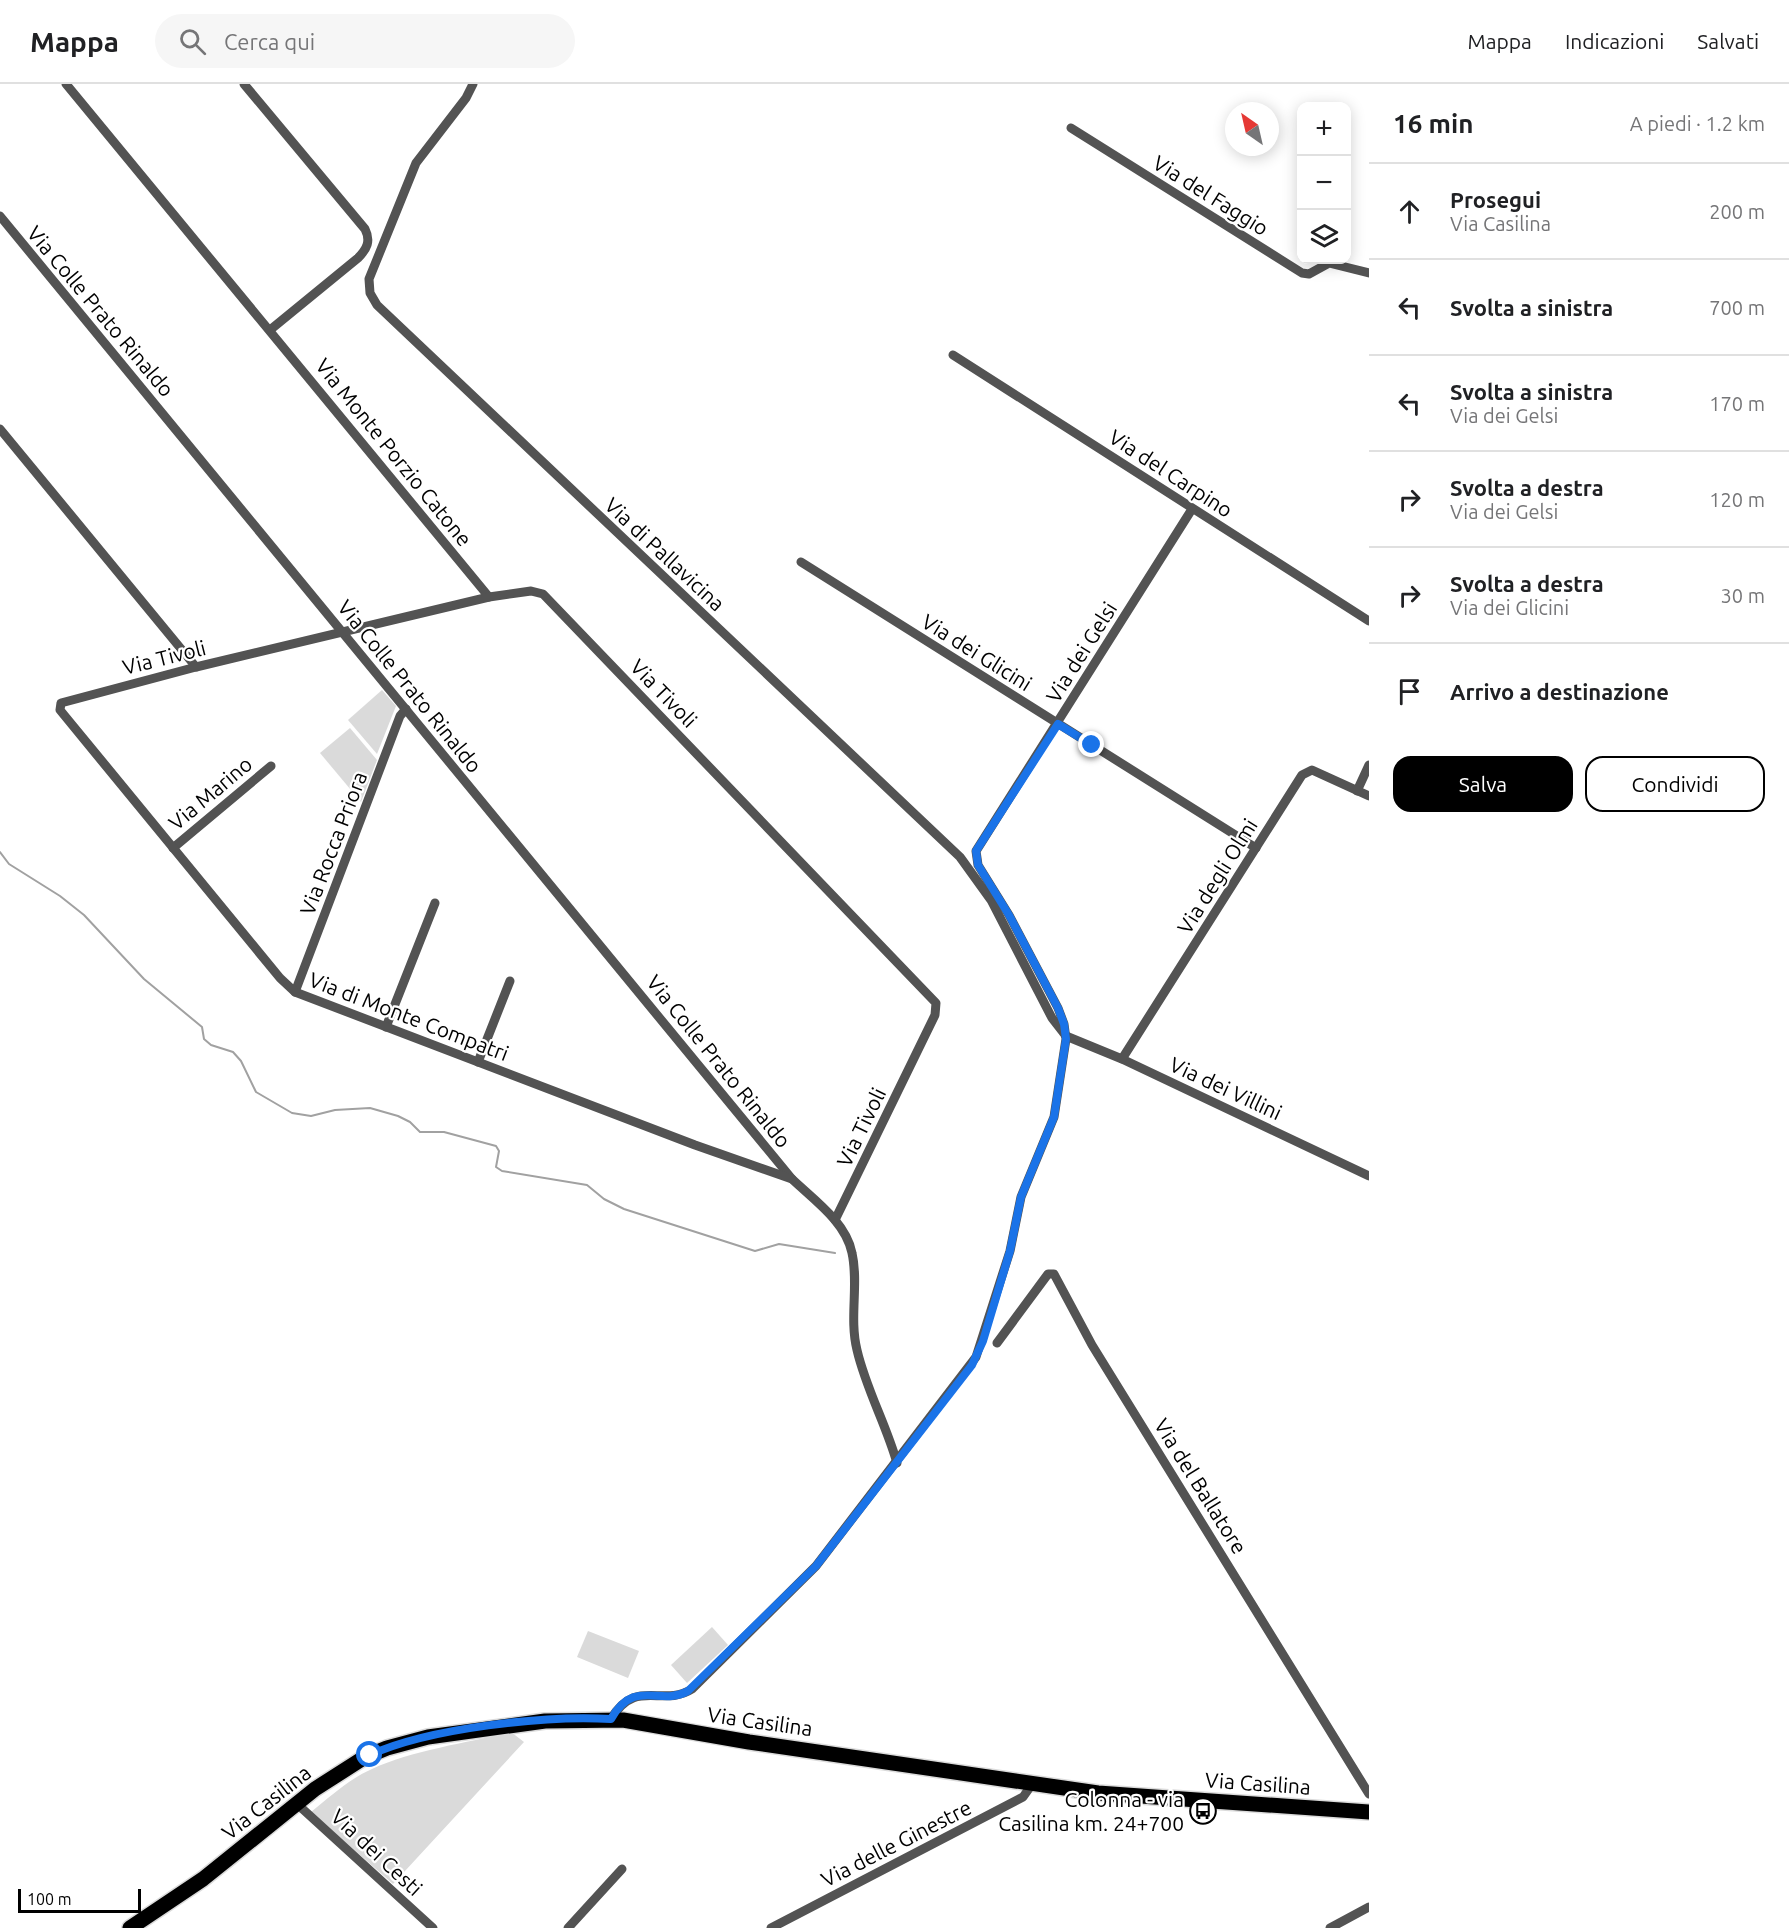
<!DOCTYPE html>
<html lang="it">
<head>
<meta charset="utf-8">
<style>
  :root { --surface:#fff; --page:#f6f6f6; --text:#202124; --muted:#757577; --line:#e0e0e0; --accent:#000 }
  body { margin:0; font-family:Ubuntu,sans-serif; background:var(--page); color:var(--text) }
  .controls { position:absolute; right:18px; top:18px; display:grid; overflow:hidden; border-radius:12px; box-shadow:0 3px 15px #0003 }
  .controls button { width:54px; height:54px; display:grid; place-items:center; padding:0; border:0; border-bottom:2px solid var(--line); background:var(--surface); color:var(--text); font:30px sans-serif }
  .compass { position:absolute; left:1225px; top:18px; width:54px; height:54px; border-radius:50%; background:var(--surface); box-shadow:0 3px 15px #0003; rotate:326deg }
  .scale { position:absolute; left:18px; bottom:15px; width:123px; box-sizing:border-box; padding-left:6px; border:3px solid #000; border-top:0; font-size:16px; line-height:21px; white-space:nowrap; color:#000; -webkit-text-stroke:4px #fff; paint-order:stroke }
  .stop { position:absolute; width:18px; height:18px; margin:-14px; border:4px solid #1a73e8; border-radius:50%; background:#fff }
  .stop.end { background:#1a73e8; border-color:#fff; box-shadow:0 2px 6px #0008 }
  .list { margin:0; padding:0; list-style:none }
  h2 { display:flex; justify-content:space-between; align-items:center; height:78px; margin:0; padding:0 24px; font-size:26px }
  h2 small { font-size:20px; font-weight:400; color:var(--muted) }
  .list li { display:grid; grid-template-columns:39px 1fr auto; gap:18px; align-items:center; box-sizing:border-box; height:96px; padding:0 24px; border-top:2px solid var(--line) }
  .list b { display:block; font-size:22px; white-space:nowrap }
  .list p { margin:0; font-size:20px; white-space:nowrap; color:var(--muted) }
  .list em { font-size:20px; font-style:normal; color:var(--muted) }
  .actions { display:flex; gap:12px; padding:18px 24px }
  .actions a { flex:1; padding:14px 0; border:2px solid var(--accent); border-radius:18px; text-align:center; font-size:21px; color:var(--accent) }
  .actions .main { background:var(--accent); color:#fff }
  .icon { flex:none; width:33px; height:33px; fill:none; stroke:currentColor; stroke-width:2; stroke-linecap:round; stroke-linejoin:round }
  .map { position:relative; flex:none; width:1369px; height:1844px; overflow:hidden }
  header { display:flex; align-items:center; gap:36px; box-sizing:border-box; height:84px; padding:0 30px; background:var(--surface); border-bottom:2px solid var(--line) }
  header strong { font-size:28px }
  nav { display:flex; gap:33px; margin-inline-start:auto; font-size:21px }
  .search { width:420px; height:54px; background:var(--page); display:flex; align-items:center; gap:15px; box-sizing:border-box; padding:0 21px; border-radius:33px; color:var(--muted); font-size:22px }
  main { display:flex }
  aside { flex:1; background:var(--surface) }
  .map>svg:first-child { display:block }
  .green { fill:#dadada }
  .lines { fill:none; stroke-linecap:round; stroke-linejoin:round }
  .stream { stroke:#a1a1a1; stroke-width:2 }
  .primary-casing { stroke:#dbdbdb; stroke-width:18 }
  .minor { stroke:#535353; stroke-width:9 }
  .primary { stroke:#000; stroke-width:15 }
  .route { stroke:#1a73e8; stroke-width:8 }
  .labels { text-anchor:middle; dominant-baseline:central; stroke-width:4.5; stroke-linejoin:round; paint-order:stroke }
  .street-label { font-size:21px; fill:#000; stroke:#fff }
  .poi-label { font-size:21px; fill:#000; stroke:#fff; text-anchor:end }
</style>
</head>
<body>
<header>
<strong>Mappa</strong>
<div class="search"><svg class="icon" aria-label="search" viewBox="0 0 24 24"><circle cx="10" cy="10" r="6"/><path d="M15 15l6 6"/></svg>Cerca qui</div>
<nav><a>Mappa</a><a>Indicazioni</a><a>Salvati</a></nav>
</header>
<main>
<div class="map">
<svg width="1369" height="1844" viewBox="0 0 1369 1844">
  <rect width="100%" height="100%" fill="#fff"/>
  <g class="green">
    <polygon points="382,606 396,622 377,670 348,636"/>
    <polygon points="350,644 377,676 361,718 320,669"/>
    <polygon points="712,1543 728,1561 687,1599 671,1581"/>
    <polygon points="588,1547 639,1567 628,1594 577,1573"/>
    <path d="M511,1648l13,10 -131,142 -82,-72c20,-16 38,-33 61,-43 41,-19 95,-26 139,-37z"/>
  </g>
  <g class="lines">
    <polyline class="stream" points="0,768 9,780 60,812 84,831 144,895 202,943 204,955 211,961 233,968 241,977 256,1008 292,1029 311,1032 335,1026 370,1024 398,1032 410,1038 420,1048 444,1048 496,1062 499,1067 496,1083 502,1087 587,1101 604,1115 624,1125 755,1167 779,1160 835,1169"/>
    <g class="primary-casing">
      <polyline id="primary" points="130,1844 203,1795 315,1705 365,1673 387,1664 428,1653 545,1637 623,1636 749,1658 1098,1709 1369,1728"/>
    </g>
    <g class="minor">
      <polyline points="66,0 489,513"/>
      <path d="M244,0l121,145c6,12 2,20 -7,29l-88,72"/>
      <polyline points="473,0 466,14 416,79 369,195 370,209 377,221 960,773 991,816 1052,934 1066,952"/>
      <polyline points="1071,44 1302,189 1309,190 1329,179 1369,189"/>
      <path d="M0,132l792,963c22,21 54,43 60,74 7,31 -3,65 5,97 9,39 29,74 40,113"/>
      <polyline points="953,271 1369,537"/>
      <polyline points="0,345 196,583"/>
      <polyline points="801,478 1256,764"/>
      <polyline points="1357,707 1369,681"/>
      <polyline points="173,764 271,682"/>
      <polyline points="295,908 400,632 406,625"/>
      <polyline points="386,943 435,819"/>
      <polyline points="1066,952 1122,975 1369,1092"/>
      <polyline points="1122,975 1302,691 1312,686 1369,712"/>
      <polyline points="478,978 510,897"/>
      <polyline points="792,1095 695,1061 295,908 280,894 69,637 60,626 61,619 196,583 489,513 531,507 543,510 936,919 935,931 835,1136"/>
      <polyline points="997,1259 1048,1190 1054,1190 1092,1261 1369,1710"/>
      <path d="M611,1635c25,-42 51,-11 81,-30l124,-123 160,-209 34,-106 11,-54 33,-80 12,-78 -2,-15 -6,-16 -49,-93 -31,-50 -2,-14 216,-342"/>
      <polyline points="296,1719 433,1844"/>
      <polyline points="568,1844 622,1785"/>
      <polyline points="771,1844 1023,1713 1033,1699"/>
      <polyline points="1330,1844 1369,1823"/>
    </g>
    <use href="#primary" class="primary"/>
  </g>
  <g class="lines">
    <path class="route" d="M370,1671c59,-27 176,-40 241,-36 24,-42 49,-12 77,-28l128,-125 156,-201 11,-24 27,-90 11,-54 33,-80 12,-78 -2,-15 -6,-16 -49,-93 -31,-50 -2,-14 82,-127 34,21"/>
  </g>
  <defs>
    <g id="bus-ring" transform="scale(1.35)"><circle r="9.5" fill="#fff" stroke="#000" stroke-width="1.5"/><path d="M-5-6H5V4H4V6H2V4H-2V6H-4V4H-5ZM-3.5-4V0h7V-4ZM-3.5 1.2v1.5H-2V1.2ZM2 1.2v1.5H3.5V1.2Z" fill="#000"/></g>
  </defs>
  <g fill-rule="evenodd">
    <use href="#bus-ring" x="1203" y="1727"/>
  </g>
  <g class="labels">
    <g class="street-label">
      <text transform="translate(1211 111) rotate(32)">Via del Faggio</text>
      <text transform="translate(101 227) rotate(50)">Via Colle Prato Rinaldo</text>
      <text transform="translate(394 368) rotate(51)">Via Monte Porzio Catone</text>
      <text transform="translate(1171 389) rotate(33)">Via del Carpino</text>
      <text transform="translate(665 470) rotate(43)">Via di Pallavicina</text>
      <text transform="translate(977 568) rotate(32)">Via dei Glicini</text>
      <text transform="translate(1081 568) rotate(-58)">Via dei Gelsi</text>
      <text transform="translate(164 573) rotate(-14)">Via Tivoli</text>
      <text transform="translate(410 602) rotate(51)">Via Colle Prato Rinaldo</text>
      <text transform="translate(664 609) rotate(46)">Via Tivoli</text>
      <text transform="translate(210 709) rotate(-40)">Via Marino</text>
      <text transform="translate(333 759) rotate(-69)">Via Rocca Priora</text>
      <text transform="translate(1217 792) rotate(-58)">Via degli Olmi</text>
      <text transform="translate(409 932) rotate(21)">Via di Monte Compatri</text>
      <text transform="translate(719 977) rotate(51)">Via Colle Prato Rinaldo</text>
      <text transform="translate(1226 1004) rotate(25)">Via dei Villini</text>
      <text transform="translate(861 1043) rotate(-64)">Via Tivoli</text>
      <text transform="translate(1201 1402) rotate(58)">Via del Ballatore</text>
      <text transform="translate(760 1637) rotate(8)">Via Casilina</text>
      <text transform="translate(1258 1699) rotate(4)">Via Casilina</text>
      <text transform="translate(266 1718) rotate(-38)">Via Casilina</text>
      <text transform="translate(896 1759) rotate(-27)">Via delle Ginestre</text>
      <text transform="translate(377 1768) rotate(43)">Via dei Cesti</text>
    </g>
    <g class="poi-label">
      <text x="1184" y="1715">Colonna - via<tspan x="1184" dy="24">Casilina km. 24+700</tspan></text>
    </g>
  </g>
</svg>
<div class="controls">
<button>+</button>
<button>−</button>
<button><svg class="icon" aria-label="layers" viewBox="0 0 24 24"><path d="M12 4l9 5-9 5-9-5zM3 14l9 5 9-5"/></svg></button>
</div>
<svg class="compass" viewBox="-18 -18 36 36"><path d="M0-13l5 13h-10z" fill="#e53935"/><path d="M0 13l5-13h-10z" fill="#757577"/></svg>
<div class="scale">100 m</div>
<div class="stop" style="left:370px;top:1671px"></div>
<div class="stop end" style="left:1092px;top:661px"></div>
</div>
<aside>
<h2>16 min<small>A piedi · 1.2 km</small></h2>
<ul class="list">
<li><svg class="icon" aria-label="ahead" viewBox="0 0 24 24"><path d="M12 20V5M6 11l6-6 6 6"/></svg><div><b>Prosegui</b><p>Via Casilina</p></div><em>200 m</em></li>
<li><svg class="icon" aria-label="left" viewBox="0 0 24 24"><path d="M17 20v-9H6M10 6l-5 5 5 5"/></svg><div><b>Svolta a sinistra</b></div><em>700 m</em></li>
<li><svg class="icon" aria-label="left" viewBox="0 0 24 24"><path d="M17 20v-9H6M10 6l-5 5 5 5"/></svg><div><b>Svolta a sinistra</b><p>Via dei Gelsi</p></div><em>170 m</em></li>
<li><svg class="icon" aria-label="right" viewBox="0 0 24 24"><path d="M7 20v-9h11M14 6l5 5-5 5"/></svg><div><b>Svolta a destra</b><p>Via dei Gelsi</p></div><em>120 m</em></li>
<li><svg class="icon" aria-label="right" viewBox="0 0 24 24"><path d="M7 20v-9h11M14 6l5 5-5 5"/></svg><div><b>Svolta a destra</b><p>Via dei Glicini</p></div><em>30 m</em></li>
<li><svg class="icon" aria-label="arrive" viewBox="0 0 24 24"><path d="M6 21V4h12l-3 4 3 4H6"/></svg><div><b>Arrivo a destinazione</b></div></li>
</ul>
<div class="actions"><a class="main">Salva</a><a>Condividi</a></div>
</aside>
</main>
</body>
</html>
